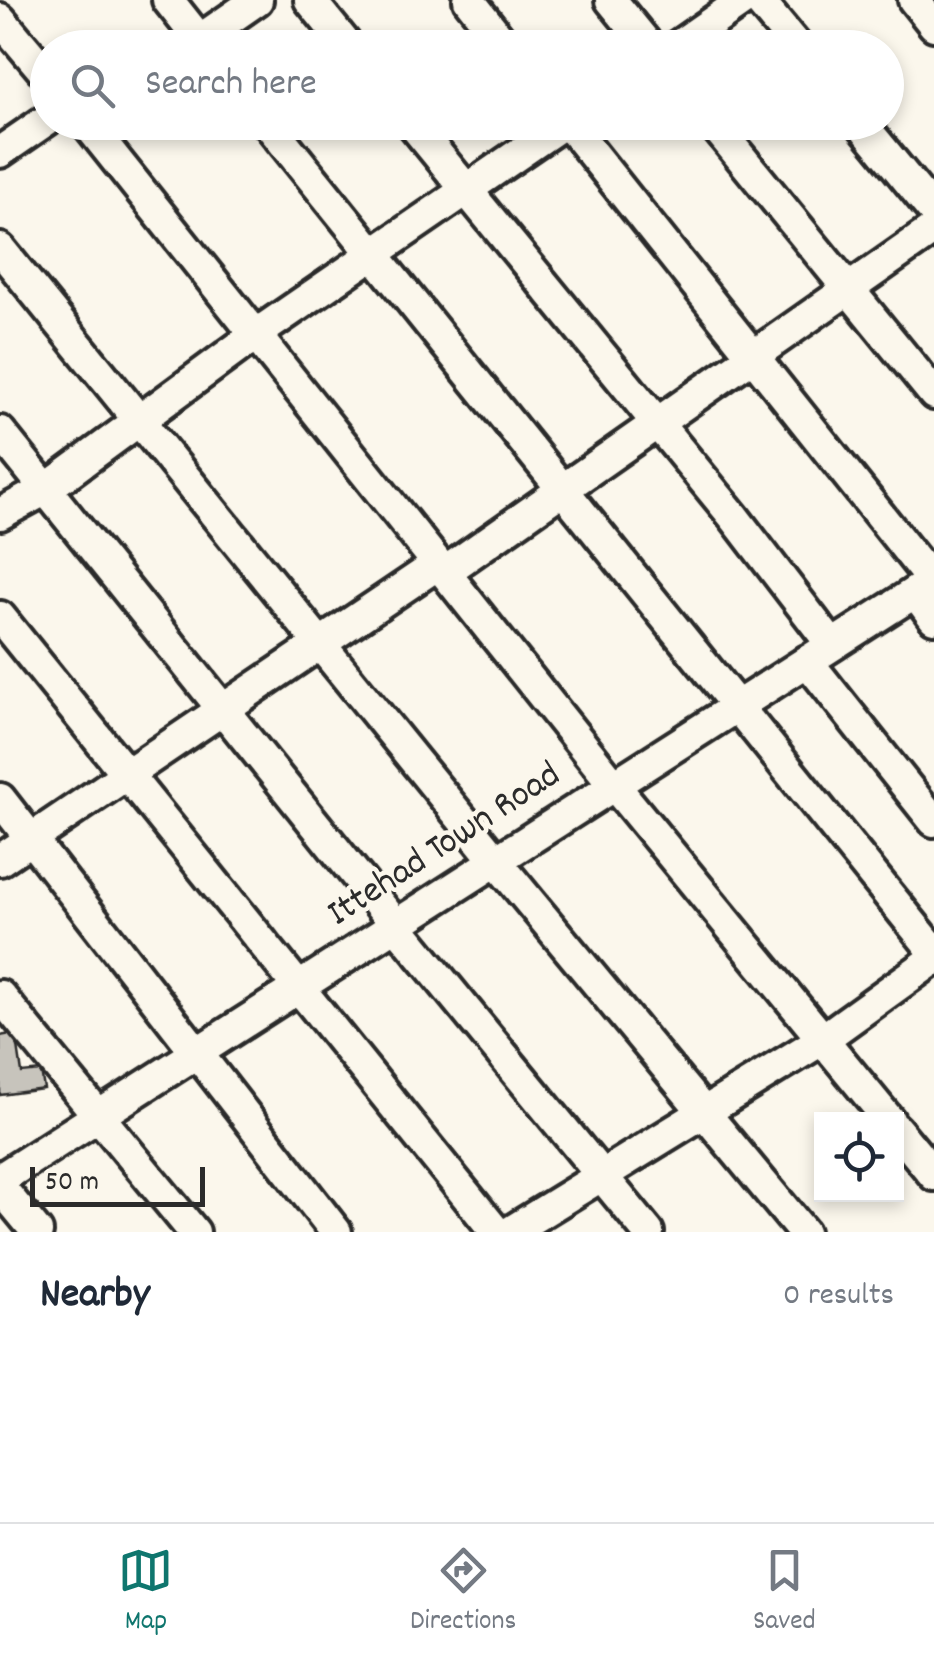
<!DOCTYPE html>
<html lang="en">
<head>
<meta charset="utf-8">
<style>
  :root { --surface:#fff; --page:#f6f6f7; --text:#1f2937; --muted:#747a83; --line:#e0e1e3; --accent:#0f766e }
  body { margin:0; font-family:Dekko,sans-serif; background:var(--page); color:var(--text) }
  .controls { position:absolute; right:30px; bottom:30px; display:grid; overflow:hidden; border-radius:0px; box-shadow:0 5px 15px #0003 }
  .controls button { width:90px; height:90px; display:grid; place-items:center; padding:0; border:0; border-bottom:2px solid var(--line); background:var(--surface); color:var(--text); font:50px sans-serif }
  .scale { position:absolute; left:30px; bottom:25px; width:175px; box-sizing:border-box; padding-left:10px; border:5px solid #2b2b2b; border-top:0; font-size:28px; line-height:35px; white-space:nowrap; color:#2b2b2b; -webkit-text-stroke:8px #fbf7ec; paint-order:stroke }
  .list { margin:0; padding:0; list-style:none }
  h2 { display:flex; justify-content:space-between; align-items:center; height:130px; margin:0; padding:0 40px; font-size:42px }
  h2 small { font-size:32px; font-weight:400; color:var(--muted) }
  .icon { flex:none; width:55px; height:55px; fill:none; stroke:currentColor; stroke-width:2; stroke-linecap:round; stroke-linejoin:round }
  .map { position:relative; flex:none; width:934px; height:1232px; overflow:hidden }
  .search { position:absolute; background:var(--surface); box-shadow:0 5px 15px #0003; left:30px; right:30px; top:30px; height:110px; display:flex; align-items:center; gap:25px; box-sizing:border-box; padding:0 35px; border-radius:55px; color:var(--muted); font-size:38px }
  .sheet { height:290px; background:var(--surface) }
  nav { display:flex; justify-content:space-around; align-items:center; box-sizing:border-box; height:140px; border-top:2px solid var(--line); background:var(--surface); font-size:28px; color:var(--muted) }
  nav a { display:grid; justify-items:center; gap:5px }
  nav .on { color:var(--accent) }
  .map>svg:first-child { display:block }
  .building { fill:#c7c4bc; stroke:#2b2b2b; stroke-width:2.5 }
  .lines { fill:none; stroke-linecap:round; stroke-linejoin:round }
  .minor-casing { stroke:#2b2b2b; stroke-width:38 }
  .minor { stroke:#fbf7ec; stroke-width:30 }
  .labels { text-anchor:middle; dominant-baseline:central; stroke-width:9; stroke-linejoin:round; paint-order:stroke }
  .street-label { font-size:38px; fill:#2b2b2b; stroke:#fbf7ec }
</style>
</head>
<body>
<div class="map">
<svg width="934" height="1232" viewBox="0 0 934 1232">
  <rect width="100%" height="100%" fill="#fbf7ec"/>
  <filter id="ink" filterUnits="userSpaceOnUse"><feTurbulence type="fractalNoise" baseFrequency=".01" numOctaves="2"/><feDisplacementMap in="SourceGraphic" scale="20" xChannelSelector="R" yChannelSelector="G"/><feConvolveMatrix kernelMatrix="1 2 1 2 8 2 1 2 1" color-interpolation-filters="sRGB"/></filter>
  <g filter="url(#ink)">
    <polygon class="building" points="16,1033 22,1073 41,1071 44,1089 0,1095 0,1036"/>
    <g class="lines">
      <g class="minor-casing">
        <g id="minor">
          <polyline points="168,0 206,48"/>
          <polyline points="310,0 349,48"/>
          <polyline points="469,0 507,48"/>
          <polyline points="611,0 650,48"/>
          <polyline points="758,0 798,48"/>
          <polyline points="914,0 934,25"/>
          <polyline points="0,19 48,76"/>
          <polyline points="188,48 257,0"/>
          <polyline points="675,48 744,0"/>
          <polyline points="86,122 614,785 889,1120"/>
          <polyline points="267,122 934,951"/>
          <polyline points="411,122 734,517 832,645"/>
          <polyline points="567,122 932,581"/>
          <polyline points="712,122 934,394"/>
          <polyline points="860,122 934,212"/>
          <polyline points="0,152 48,119"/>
          <polyline points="0,249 496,861 803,1232"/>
          <polyline points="0,432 396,925 648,1232"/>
          <polyline points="0,514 46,489 255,335 565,122"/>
          <polyline points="445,572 934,229"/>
          <polyline points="915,592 934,618"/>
          <polyline points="0,617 496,1232"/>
          <polyline points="807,661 934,821"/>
          <polyline points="0,799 336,1232"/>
          <polyline points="0,860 438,564"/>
          <polyline points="0,996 194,1232"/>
          <polyline points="896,1129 934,1175"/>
          <polyline points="0,1179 934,580"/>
          <polyline points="0,1187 37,1232"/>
          <polyline points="510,1232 823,1039 934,959"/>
        </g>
      </g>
      <use href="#minor" class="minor"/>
    </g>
  </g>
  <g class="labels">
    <g class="street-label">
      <text transform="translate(445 846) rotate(-33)">Ittehad Town Road</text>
    </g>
  </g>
</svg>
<div class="controls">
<button><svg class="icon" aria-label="locate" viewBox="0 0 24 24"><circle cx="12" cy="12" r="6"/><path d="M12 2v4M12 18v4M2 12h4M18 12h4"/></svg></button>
</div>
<div class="scale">50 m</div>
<div class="search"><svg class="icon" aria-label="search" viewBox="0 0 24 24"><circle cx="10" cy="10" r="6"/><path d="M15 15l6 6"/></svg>Search here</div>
</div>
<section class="sheet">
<h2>Nearby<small>0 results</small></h2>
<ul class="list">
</ul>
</section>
<nav>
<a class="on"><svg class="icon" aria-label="map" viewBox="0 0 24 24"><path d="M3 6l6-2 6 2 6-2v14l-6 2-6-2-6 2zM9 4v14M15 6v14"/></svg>Map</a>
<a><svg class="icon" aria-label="directions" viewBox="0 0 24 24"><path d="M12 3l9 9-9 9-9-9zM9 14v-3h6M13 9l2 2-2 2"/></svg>Directions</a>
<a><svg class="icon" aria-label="saved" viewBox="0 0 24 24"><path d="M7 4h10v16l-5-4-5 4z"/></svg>Saved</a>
</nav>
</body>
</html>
